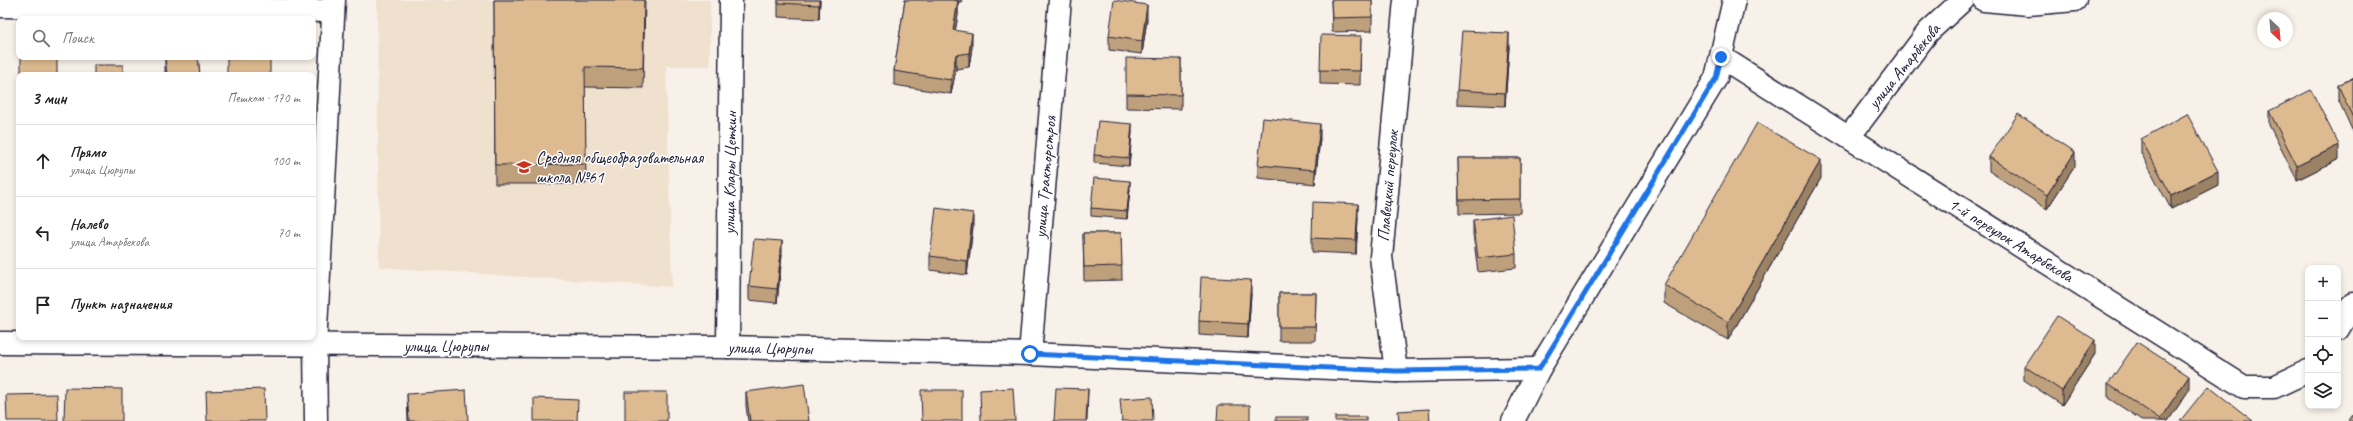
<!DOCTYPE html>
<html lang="ru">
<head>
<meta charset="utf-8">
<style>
  :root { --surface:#fff; --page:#f2f2f2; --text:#222; --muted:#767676; --line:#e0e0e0 }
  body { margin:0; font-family:Caveat,sans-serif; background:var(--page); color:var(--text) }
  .controls { position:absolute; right:12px; bottom:12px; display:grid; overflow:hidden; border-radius:8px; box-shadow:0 2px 6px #0003 }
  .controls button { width:36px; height:36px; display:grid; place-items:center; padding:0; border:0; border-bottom:1px solid var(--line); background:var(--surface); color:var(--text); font:20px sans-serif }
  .compass { position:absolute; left:2257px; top:12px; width:36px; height:36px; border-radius:50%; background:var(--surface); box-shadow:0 2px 6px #0003; rotate:154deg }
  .stop { position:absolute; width:12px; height:12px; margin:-9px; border:3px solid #1a73e8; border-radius:50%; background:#fff }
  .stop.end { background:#1a73e8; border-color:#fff; box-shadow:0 1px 4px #0008 }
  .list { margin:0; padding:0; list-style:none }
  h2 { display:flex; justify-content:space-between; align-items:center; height:52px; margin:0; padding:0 16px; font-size:17px }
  h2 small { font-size:13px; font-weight:400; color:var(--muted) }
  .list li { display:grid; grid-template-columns:26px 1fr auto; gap:12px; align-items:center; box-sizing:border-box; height:72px; padding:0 16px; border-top:1px solid var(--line) }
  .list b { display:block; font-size:15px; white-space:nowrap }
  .list p { margin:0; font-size:13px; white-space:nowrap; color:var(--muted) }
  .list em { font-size:13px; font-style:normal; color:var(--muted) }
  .icon { flex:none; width:22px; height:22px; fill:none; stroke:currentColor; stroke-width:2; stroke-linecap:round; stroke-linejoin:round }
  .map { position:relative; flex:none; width:2353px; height:421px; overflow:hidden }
  .search { position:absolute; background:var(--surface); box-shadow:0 2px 6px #0003; left:16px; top:16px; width:300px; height:44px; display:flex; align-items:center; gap:10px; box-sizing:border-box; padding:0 14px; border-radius:8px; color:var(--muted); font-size:15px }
  .panel { position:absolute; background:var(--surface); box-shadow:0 2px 6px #0003; left:16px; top:72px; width:300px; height:268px; border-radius:8px }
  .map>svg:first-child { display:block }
  .built { fill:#f0e0ce }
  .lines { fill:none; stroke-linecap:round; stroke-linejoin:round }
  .minor-casing { stroke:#22223b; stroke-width:25 }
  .minor { stroke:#fff; stroke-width:22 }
  .wall { fill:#bfa07c; stroke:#22223b }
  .shaded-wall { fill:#9b8265; stroke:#22223b }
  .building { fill:#deba90; stroke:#22223b }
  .route { stroke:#1a73e8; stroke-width:5 }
  .labels { text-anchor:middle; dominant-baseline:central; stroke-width:3; stroke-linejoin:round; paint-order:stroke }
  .street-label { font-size:17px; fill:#22223b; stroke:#fff }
  .poi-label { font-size:17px; fill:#22223b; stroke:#fff; text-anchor:start }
</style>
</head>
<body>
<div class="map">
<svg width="2353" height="421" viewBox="0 0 2353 421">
  <rect width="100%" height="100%" fill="#f8f1e9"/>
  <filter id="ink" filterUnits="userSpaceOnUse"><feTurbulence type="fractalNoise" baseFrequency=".025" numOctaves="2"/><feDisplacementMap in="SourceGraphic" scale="8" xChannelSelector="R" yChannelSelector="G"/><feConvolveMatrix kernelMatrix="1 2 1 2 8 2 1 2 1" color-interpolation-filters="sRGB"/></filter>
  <g filter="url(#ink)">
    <polygon class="built" points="377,0 710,0 710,66 666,66 672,287 379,267"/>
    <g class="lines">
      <g class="minor-casing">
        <g id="minor">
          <polyline points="1984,0 2028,4 2075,0"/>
          <polyline points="0,6 333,11"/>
          <polyline points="1721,57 2244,387 2274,387 2308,371"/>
          <polyline points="1849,137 1928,32 1963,0"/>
          <polyline points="2338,329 2353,304"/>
          <polyline points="0,343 728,347 1030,354 1396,371 1539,369"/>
          <polyline points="728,347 731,0"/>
          <polyline points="1030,354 1060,0"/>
          <polyline points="1396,371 1381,257 1405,0"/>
          <polyline points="316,421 315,346 334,0"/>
          <polyline points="1513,421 1539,369 1716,78 1734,0"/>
        </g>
      </g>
      <use href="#minor" class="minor"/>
    </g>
    <g class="wall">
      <polygon points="494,0 645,0 643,88 585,87 586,184 495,184"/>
      <polygon points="778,0 820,0 819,19 778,17"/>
      <polygon points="905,0 962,0 961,2 958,2 958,15 955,31 972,47 969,67 956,69 951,94 894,85 894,71"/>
      <polygon points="1331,0 1372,0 1372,31 1332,32"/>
      <polygon points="1147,19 1142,54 1109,50 1109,36"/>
      <polygon points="1361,36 1360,85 1320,84 1320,70"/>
      <polygon points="1509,47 1505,106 1457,104 1457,90"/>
      <polygon points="165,57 198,57 200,75 165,75"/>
      <polygon points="1181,59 1181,109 1126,108 1126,94"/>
      <polygon points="2353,78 2353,132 2338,99 2338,85"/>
      <polygon points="2269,111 2339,159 2297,180 2269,125"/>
      <polygon points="1132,132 1129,166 1094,163 1094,155"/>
      <polygon points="1320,138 1315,184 1258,178 1258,165"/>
      <polygon points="2141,139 2218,185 2171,209 2141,153"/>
      <polygon points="1989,157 2075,166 2047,209 1989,171"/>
      <polygon points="1458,158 1520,158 1520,213 1459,214"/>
      <polygon points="1821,178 1728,340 1664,303 1664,285"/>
      <polygon points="1130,189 1127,219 1091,216 1091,208"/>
      <polygon points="1358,218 1356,254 1312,252 1312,238"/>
      <polygon points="1473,220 1516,254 1516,268 1478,272 1473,234"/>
      <polygon points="973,227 967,275 930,270 930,256"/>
      <polygon points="1083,233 1121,233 1122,280 1084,281"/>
      <polygon points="782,255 777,303 749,300 749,286"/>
      <polygon points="1279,293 1316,293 1315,341 1279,341"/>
      <polygon points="1251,294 1248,338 1199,335 1199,321"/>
      <polygon points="2095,354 2062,405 2024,380 2024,366"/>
      <polygon points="2108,384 2189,390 2168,421 2143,421 2108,398"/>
      <polygon points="746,392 809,421 748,421 746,406"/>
      <polygon points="407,394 468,421 408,421"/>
    </g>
    <g class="shaded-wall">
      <polygon points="819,0 820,0 819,19"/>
      <polygon points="958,1 958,15 953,44 953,30"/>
      <polygon points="1147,5 1147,19 1142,54 1142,41"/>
      <polygon points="972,33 972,47 969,67 969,53"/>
      <polygon points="1509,33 1509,47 1505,106 1505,93"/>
      <polygon points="956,55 956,69 951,94 951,80"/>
      <polygon points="1132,124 1132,132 1129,166 1129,158"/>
      <polygon points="1320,124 1320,138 1315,184 1315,170"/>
      <polygon points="2339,145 2339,159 2297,180 2297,166"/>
      <polygon points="2075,152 2075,166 2047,209 2047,195"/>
      <polygon points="1821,160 1821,178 1728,340 1728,322"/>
      <polygon points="2218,171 2218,185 2171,209 2171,195"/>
      <polygon points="1130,181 1130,189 1127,219 1127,211"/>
      <polygon points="1358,204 1358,218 1356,254 1356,240"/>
      <polygon points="973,213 973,227 967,275 967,261"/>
      <polygon points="782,241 782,255 777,303 777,289"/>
      <polygon points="1251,280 1251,294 1248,338 1248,324"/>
      <polygon points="2095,340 2095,354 2062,405 2062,391"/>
      <polygon points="2189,376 2189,390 2168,421 2160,421 2160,419"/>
      <polygon points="1088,389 1087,421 1086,421"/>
    </g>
    <g class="building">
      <polygon points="494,0 644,0 643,68 585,67 586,164 495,165"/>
      <polygon points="778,0 819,0 819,5 778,3"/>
      <polygon points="905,0 953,0 958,1 953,30 972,33 969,53 956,55 951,80 894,71"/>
      <polygon points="1114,0 1147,5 1142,41 1109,36"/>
      <polygon points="1331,0 1372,0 1372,17 1332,18"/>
      <polygon points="1462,31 1509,33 1505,93 1457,90"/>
      <polygon points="1321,35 1361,36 1360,71 1320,70"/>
      <polygon points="21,57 57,58 57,75 21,75"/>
      <polygon points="165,57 198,57 200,75 167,75"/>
      <polygon points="270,58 270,75 227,75 227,59"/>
      <polygon points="1126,58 1181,59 1181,95 1126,94"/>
      <rect x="94" y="65" width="29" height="10"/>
      <polygon points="2353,78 2353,118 2338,85"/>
      <polygon points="2311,90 2339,145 2297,166 2269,111"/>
      <polygon points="2018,114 2075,152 2047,195 1989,157"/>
      <polygon points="2187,114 2218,171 2171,195 2141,139"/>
      <polygon points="1263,118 1320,124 1315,170 1258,165"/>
      <polygon points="1098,121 1132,124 1129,158 1094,155"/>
      <polygon points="1757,123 1821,160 1728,322 1664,285"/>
      <polygon points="1458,158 1520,158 1520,199 1459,200"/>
      <polygon points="1094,178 1130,181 1127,211 1091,208"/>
      <polygon points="1313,202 1358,204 1356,240 1312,238"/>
      <polygon points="936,208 973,213 967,261 930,256"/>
      <polygon points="1512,215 1516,254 1478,258 1473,220"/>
      <polygon points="1083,233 1121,233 1122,266 1084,267"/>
      <polygon points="754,239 782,241 777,289 749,286"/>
      <polygon points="1201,277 1251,280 1248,324 1199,321"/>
      <polygon points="1279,293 1316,293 1315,327 1279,327"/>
      <polygon points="2057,316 2095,340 2062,391 2024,366"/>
      <polygon points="2137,342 2189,376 2160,419 2108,384"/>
      <polygon points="804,384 809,421 750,421 746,392"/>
      <polygon points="2208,386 2253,421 2180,421"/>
      <polygon points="65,388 122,389 122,421 64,421"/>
      <polygon points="1013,388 1015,421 981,421 980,390"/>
      <polygon points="1056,388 1088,389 1086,421 1054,421"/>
      <polygon points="264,389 265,421 207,421 206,391"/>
      <polygon points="466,390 468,421 409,421 407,394"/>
      <polygon points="921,390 962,390 962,421 922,421"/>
      <rect x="625" y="392" width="42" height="29"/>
      <polygon points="57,394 58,421 7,421 6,395"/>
      <polygon points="1152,397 1153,421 1122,421 1120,399"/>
      <polygon points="534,398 578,400 577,421 534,421"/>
      <polygon points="1218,405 1250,405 1250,421 1217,421"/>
      <polygon points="1429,409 1430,421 1399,421 1398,411"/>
      <polygon points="2353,415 2353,421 2348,421"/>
      <rect x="1276" y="417" width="31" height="4"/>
      <rect x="1335" y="417" width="31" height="4"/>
    </g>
  </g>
  <g class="lines" filter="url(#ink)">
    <polyline class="route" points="1030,354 1396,371 1539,369 1716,78 1721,57"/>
  </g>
  <defs>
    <g id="school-bare" transform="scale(1.2)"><path d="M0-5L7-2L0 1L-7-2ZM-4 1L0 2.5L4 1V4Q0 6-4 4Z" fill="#c8321e" stroke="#fff" stroke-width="2.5" paint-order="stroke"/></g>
  </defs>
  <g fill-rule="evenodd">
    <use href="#school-bare" x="524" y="167"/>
  </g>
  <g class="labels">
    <g class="street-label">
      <text transform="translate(1904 66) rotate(-51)">улица Атарбекова</text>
      <text transform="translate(730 173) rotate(-89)">улица Клары Цеткин</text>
      <text transform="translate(1045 177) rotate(-85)">улица Тракторстроя</text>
      <text transform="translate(1388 186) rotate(-85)">Плавецкий переулок</text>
      <text transform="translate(2011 240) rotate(32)">1-й переулок Атарбекова</text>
      <text x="446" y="346">улица Цюрупы</text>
      <text transform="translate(770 348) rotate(1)">улица Цюрупы</text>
    </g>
    <g class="poi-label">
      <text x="536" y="157">Средняя общеобразовательная<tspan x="536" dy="20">школа №61</tspan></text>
    </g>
  </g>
</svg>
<div class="controls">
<button>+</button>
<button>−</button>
<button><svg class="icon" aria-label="locate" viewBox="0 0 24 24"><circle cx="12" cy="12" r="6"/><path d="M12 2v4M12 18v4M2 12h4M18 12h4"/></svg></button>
<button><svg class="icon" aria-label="layers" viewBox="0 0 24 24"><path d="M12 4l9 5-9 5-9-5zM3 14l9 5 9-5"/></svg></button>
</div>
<svg class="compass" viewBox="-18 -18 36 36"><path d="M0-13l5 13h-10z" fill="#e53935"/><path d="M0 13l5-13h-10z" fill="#767676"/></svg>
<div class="stop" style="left:1030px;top:354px"></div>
<div class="stop end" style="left:1721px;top:57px"></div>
<div class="search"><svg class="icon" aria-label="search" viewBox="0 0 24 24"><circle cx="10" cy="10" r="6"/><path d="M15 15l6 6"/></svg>Поиск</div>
<section class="panel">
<h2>3 мин<small>Пешком · 170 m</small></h2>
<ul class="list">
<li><svg class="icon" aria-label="ahead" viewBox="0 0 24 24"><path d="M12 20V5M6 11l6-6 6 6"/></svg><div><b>Прямо</b><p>улица Цюрупы</p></div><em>100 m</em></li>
<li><svg class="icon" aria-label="left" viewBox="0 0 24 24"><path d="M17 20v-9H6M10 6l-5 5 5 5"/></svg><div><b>Налево</b><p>улица Атарбекова</p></div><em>70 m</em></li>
<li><svg class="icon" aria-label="arrive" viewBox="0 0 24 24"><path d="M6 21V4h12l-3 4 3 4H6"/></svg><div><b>Пункт назначения</b></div></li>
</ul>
</section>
</div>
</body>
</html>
